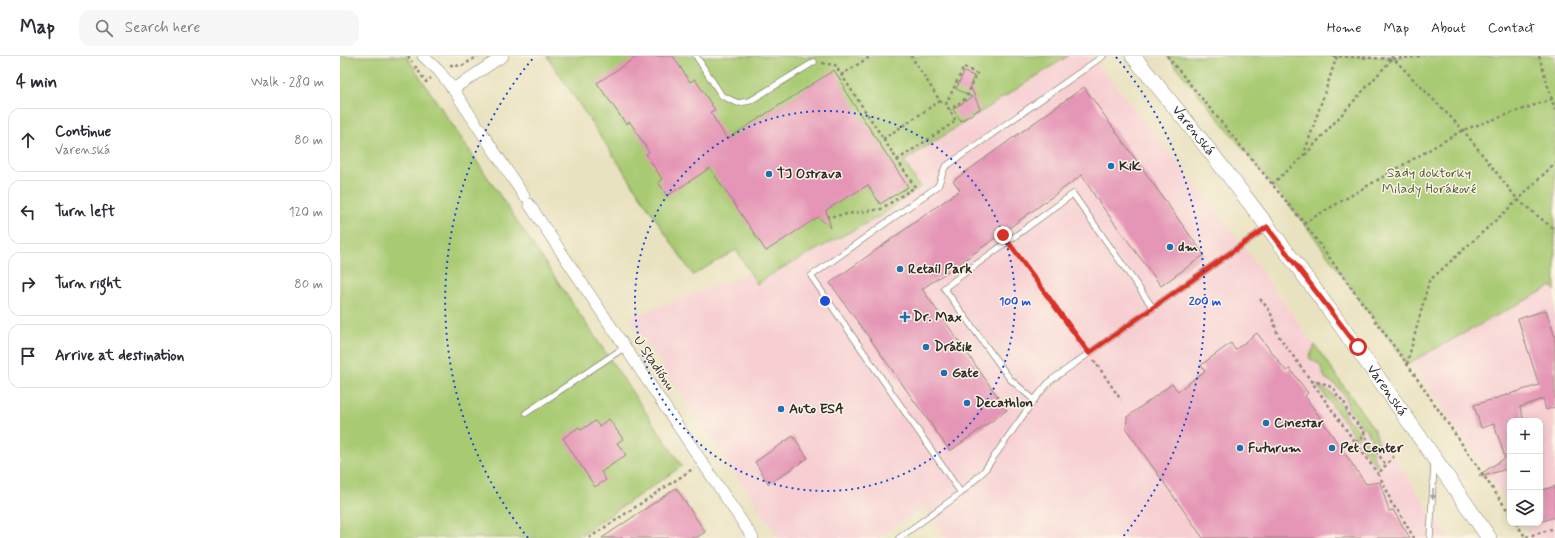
<!DOCTYPE html>
<html lang="en">
<head>
<meta charset="utf-8">
<style>
  :root { --surface:#fff; --page:#f7f7f7; --text:#2b2b33; --muted:#7c7c81; --line:#e1e1e2 }
  body { margin:0; font-family:Mynerve,sans-serif; background:var(--page); color:var(--text) }
  .controls { position:absolute; right:12px; bottom:12px; display:grid; overflow:hidden; border-radius:8px; box-shadow:0 2px 10px #0003 }
  .controls button { width:36px; height:36px; display:grid; place-items:center; padding:0; border:0; border-bottom:1px solid var(--line); background:var(--surface); color:var(--text); font:20px sans-serif }
  .stop { position:absolute; width:12px; height:12px; margin:-9px; border:3px solid #d93025; border-radius:50%; background:#fff }
  .stop.end { background:#d93025; border-color:#fff; box-shadow:0 1px 4px #0008 }
  .list { margin:0; padding:0; list-style:none }
  h2 { display:flex; justify-content:space-between; align-items:center; height:52px; margin:0; padding:0 16px; font-size:17px }
  h2 small { font-size:13px; font-weight:400; color:var(--muted) }
  .list li { display:grid; grid-template-columns:26px 1fr auto; gap:12px; align-items:center; box-sizing:border-box; height:64px; margin:0 8px 8px; padding:0 8px; border:1px solid var(--line); border-radius:12px }
  .list b { display:block; font-size:15px; white-space:nowrap }
  .list p { margin:0; font-size:13px; white-space:nowrap; color:var(--muted) }
  .list em { font-size:13px; font-style:normal; color:var(--muted) }
  .icon { flex:none; width:22px; height:22px; fill:none; stroke:currentColor; stroke-width:2; stroke-linecap:round; stroke-linejoin:round }
  .map { position:relative; flex:none; width:1215px; height:482px; overflow:hidden }
  header { display:flex; align-items:center; gap:24px; box-sizing:border-box; height:56px; padding:0 20px; background:var(--surface); border-bottom:1px solid var(--line) }
  header strong { font-size:19px }
  nav { display:flex; gap:22px; margin-inline-start:auto; font-size:14px }
  .search { width:280px; height:36px; background:var(--page); display:flex; align-items:center; gap:10px; box-sizing:border-box; padding:0 14px; border-radius:12px; color:var(--muted); font-size:15px }
  main { display:flex }
  aside { flex:1; background:var(--surface) }
  .map>svg:first-child { display:block }
  .built { fill:#f7cfd3 }
  .green { fill:#a8ca72; stroke:#6a7a4e }
  .building { fill:#e595b6 }
  .lines { fill:none; stroke-linecap:round; stroke-linejoin:round }
  .lane-casing { stroke:#8a8676; stroke-width:7 }
  .street-casing { stroke:#8a8676; stroke-width:12 }
  .secondary-casing { stroke:#8a8676; stroke-width:16 }
  .path { stroke:#8a8676; stroke-width:2.5; stroke-dasharray:3 3; stroke-linecap:butt }
  .lane { stroke:#fff; stroke-width:5.5 }
  .street { stroke:#fff; stroke-width:11 }
  .secondary { stroke:#fff; stroke-width:15 }
  .oneway { fill:#a0a0a0 }
  .route { stroke:#d93025; stroke-width:5 }
  .ring { fill:none; stroke:#1d4ed8; stroke-width:2; stroke-dasharray:2 4 }
  .poi-dot { fill:#1f6fb2; stroke:#fcf5e5; stroke-width:1.5 }
  .labels { text-anchor:middle; dominant-baseline:central; stroke-width:3; stroke-linejoin:round; paint-order:stroke }
  .street-label { font-size:14px; fill:#2b2b2b; stroke:#fcf5e5 }
  .poi-label { font-size:14px; font-weight:bold; fill:#2b2b2b; stroke:#fcf5e5; text-anchor:start }
  .park-label { font-size:14px; fill:#505b40; stroke:#fcf5e5 }
  .centre { fill:#1d4ed8; stroke:#fcf5e5; stroke-width:2 }
  .ring-label { font-size:12px; text-anchor:middle; font-weight:bold; fill:#1d4ed8; stroke:#fcf5e5; stroke-width:3; stroke-linejoin:round; paint-order:stroke }
</style>
</head>
<body>
<header>
<strong>Map</strong>
<div class="search"><svg class="icon" aria-label="search" viewBox="0 0 24 24"><circle cx="10" cy="10" r="6"/><path d="M15 15l6 6"/></svg>Search here</div>
<nav><a>Home</a><a>Map</a><a>About</a><a>Contact</a></nav>
</header>
<main>
<aside>
<h2>4 min<small>Walk · 280 m</small></h2>
<ul class="list">
<li><svg class="icon" aria-label="ahead" viewBox="0 0 24 24"><path d="M12 20V5M6 11l6-6 6 6"/></svg><div><b>Continue</b><p>Varenská</p></div><em>80 m</em></li>
<li><svg class="icon" aria-label="left" viewBox="0 0 24 24"><path d="M17 20v-9H6M10 6l-5 5 5 5"/></svg><div><b>Turn left</b></div><em>120 m</em></li>
<li><svg class="icon" aria-label="right" viewBox="0 0 24 24"><path d="M7 20v-9h11M14 6l5 5-5 5"/></svg><div><b>Turn right</b></div><em>80 m</em></li>
<li><svg class="icon" aria-label="arrive" viewBox="0 0 24 24"><path d="M6 21V4h12l-3 4 3 4H6"/></svg><div><b>Arrive at destination</b></div></li>
</ul>
</aside>
<div class="map">
<svg width="1215" height="482" viewBox="0 0 1215 482">
  <rect width="100%" height="100%" fill="#fcf5e5"/>
  <filter id="ink" filterUnits="userSpaceOnUse"><feTurbulence type="fractalNoise" baseFrequency=".025" numOctaves="2"/><feDisplacementMap in="SourceGraphic" scale="8" xChannelSelector="R" yChannelSelector="G"/><feConvolveMatrix kernelMatrix="1 2 1 2 8 2 1 2 1" color-interpolation-filters="sRGB"/></filter>
  <filter id="wash" filterUnits="userSpaceOnUse"><feTurbulence type="fractalNoise" baseFrequency=".012" numOctaves="4" result="noise"/><feDisplacementMap in="SourceGraphic" scale="16" xChannelSelector="R" yChannelSelector="G"/><feGaussianBlur stdDeviation="0.9" result="paint"/><feColorMatrix in="noise" values="0 0 0 0 0 0 0 0 0 0 0 0 0 0 0 0 0 1.4 0 .05"/><feComposite in="paint" operator="in"/></filter>
  <g filter="url(#wash)">
    <rect width="100%" height="100%" fill="#e9e2c0"/>
    <g class="built">
      <polygon points="728,0 750,0 780,35 899,184 1036,375 1109,482 606,482 585,450 537,482 439,482 289,261 410,217 418,227 442,212 542,159 580,131 564,105"/>
      <polygon points="1212,230 1215,235 1215,482 1192,482 1182,467 1200,467 1200,365 1170,365 1170,450 1071,306"/>
    </g>
    <g class="green">
      <polygon points="0,0 66,0 342,410 236,482 0,482"/>
      <polygon points="207,0 728,0 564,105 580,131 542,159 442,212 417,228 396,194 353,219"/>
      <polygon points="827,0 1215,0 1215,235 1212,230 1067,308 964,167"/>
      <polygon points="975,289 1035,375 1040,392 1036,393 1026,372 1021,370 1017,362 1008,353 1006,342 997,330 985,322 980,309 969,302"/>
      <path d="M977,329l15,8 3,7 6,4 5,14c7,4 9,10 16,15l-5,6z"/>
      <polygon points="1026,384 1028,392 1032,394 1035,405 1039,407 1036,410 1018,386"/>
    </g>
    <g id="blocks">
      <g class="building">
        <polygon points="298,0 333,0 350,26 355,23 375,54 370,56 387,83 494,14 505,31 503,32 568,131 540,148 528,129 486,154 491,172 478,161 426,195 370,112 327,140 318,126 322,123 306,98 309,96 290,66 286,68 257,27"/>
        <polygon points="624,16 634,20 630,29 640,53 621,65 613,53 632,41 616,33"/>
        <polygon points="744,31 864,199 821,230 756,142 742,119 643,191 582,233 667,354 610,395 490,227 620,134 613,125"/>
        <polygon points="1206,254 1215,281 1215,351 1206,354 1203,343 1180,351 1184,365 1170,365 1170,412 1140,421 1139,419 1165,402 1154,368 1141,372 1134,349 1199,329 1178,263"/>
        <polygon points="917,277 946,315 950,313 968,337 965,340 1026,428 1040,426 1049,455 1053,454 1070,482 863,482 786,373 787,361 832,328 838,335 865,315 861,309 891,287 895,294"/>
        <polygon points="269,363 283,383 277,387 286,399 261,416 266,424 255,431 223,382 239,371 241,374 255,365 259,370"/>
        <polygon points="453,380 468,402 429,428 415,406"/>
        <polygon points="1215,430 1215,461 1200,466 1200,435"/>
        <polygon points="336,432 365,476 356,482 262,482"/>
      </g>
    </g>
  </g>
  <g filter="url(#ink)">
    <use href="#blocks" fill-opacity="0" stroke="#8a8676" stroke-width="1"/>
    <g class="lines">
      <g class="lane-casing">
        <g id="lane">
          <polyline points="356,0 382,40 398,47 410,45 474,6"/>
          <polyline points="694,344 670,323 604,232 733,138 813,252"/>
          <polyline points="186,357 285,291"/>
          <polyline points="621,437 471,220 598,130 605,111 763,0"/>
          <polyline points="559,482 621,437 644,415 694,344 710,325 927,171"/>
          <polyline points="1090,482 1094,409"/>
        </g>
      </g>
      <g class="street-casing">
        <g id="street">
          <polyline points="83,0 99,15 113,33 184,140"/>
          <polyline points="113,33 163,0"/>
          <polyline points="189,148 413,482"/>
        </g>
      </g>
      <g class="secondary-casing">
        <g id="secondary">
          <path id="s1" d="M793,0c128,154 244,317 356,482"/>
        </g>
      </g>
      <g class="path">
        <polyline points="68,0 72,6"/>
        <polyline points="827,0 964,167 1067,308 1170,458"/>
        <polyline points="993,0 1052,3 1083,0"/>
        <polyline points="1051,0 1123,74 1178,144 1215,174"/>
        <polyline points="1199,0 1215,54"/>
        <polyline points="482,7 495,9 575,131 541,153 487,161"/>
        <polyline points="110,9 122,10 138,0"/>
        <polyline points="75,10 86,26 91,22"/>
        <polyline points="501,19 531,0"/>
        <polyline points="600,45 606,48 624,11 637,18 626,42 610,54"/>
        <polyline points="543,83 600,45 571,0"/>
        <polyline points="965,99 1052,3"/>
        <polyline points="557,104 616,65 606,48"/>
        <polyline points="932,128 963,101 997,0"/>
        <polyline points="964,167 1123,74 1215,42"/>
        <polyline points="673,192 744,290"/>
        <polyline points="920,243 930,255 938,279 1038,418"/>
        <polyline points="754,304 781,344"/>
        <polyline points="1067,308 1089,225 1178,144 1215,107"/>
        <polyline points="971,325 986,328 995,334 998,341 1004,345 1008,358 1024,375 1025,380 1046,409"/>
        <polyline points="1015,386 1025,380"/>
        <polyline points="1054,400 1038,418 1046,432 1052,449 1057,453 1074,482"/>
        <polyline points="1176,467 1186,482"/>
        <polyline points="1186,481 1215,472"/>
        <polyline points="249,482 354,412"/>
      </g>
      <use href="#lane" class="lane"/>
      <use href="#street" class="street"/>
      <use href="#secondary" class="secondary"/>
    </g>
    <defs><path id="oneway-solid" d="M-6-.8H1V-3.2L6.5 0L1 3.2V.8H-6Z"/></defs>
    <use class="oneway" href="#oneway-solid" transform="translate(1093 438) rotate(92)"/>
  </g>
  <g class="lines" filter="url(#ink)">
    <polyline class="route" points="663,179 749,297 927,171 1018,291"/>
  </g>
  <g class="ring">
    <circle cx="485" cy="245" r="190"/>
    <path d="M188 482A380 380 0 0 1 194 1M776 1A380 380 0 0 1 782 482"/>
  </g>
  <g class="poi-dot">
    <circle cx="771" cy="110" r="4"/>
    <circle cx="429" cy="118" r="4"/>
    <circle cx="830" cy="191" r="4"/>
    <circle cx="560" cy="213" r="4"/>
    <path d="M563 255h4v4h4v4h-4v4h-4v-4h-4v-4h4z"/>
    <circle cx="586" cy="291" r="4"/>
    <circle cx="604" cy="317" r="4"/>
    <circle cx="627" cy="347" r="4"/>
    <circle cx="441" cy="353" r="4"/>
    <circle cx="926" cy="367" r="4"/>
    <circle cx="900" cy="392" r="4"/>
    <circle cx="992" cy="392" r="4"/>
  </g>
  <g class="labels">
    <g class="street-label">
      <text stroke="none"><textPath href="#s1" startOffset="96">Varenská</textPath></text>
      <text transform="translate(314 307) rotate(56)">U Stadiónu</text>
      <text stroke="none"><textPath href="#s1" startOffset="420">Varenská</textPath></text>
    </g>
    <g class="poi-label">
      <text x="779" y="110">KiK</text>
      <text x="437" y="118">TJ Ostrava</text>
      <text x="838" y="191">dm</text>
      <text x="568" y="213">Retail Park</text>
      <text x="573" y="261">Dr. Max</text>
      <text x="594" y="291">Dráčik</text>
      <text x="612" y="317">Gate</text>
      <text x="635" y="347">Decathlon</text>
      <text x="449" y="353">Auto ESA</text>
      <text x="934" y="367">Cinestar</text>
      <text x="908" y="392">Futurum</text>
      <text x="1000" y="392">Pet Center</text>
    </g>
    <g class="park-label">
      <text x="1089" y="117">Sady doktorky<tspan x="1089" dy="16">Milady Horákové</tspan></text>
    </g>
  </g>
  <circle cx="485" cy="245" r="6" class="centre"/>
  <g class="ring-label">
    <text x="675" y="249">100 m</text>
    <text x="865" y="249">200 m</text>
  </g>
</svg>
<div class="controls">
<button>+</button>
<button>−</button>
<button><svg class="icon" aria-label="layers" viewBox="0 0 24 24"><path d="M12 4l9 5-9 5-9-5zM3 14l9 5 9-5"/></svg></button>
</div>
<div class="stop" style="left:1018px;top:291px"></div>
<div class="stop end" style="left:663px;top:179px"></div>
</div>
</main>
</body>
</html>
